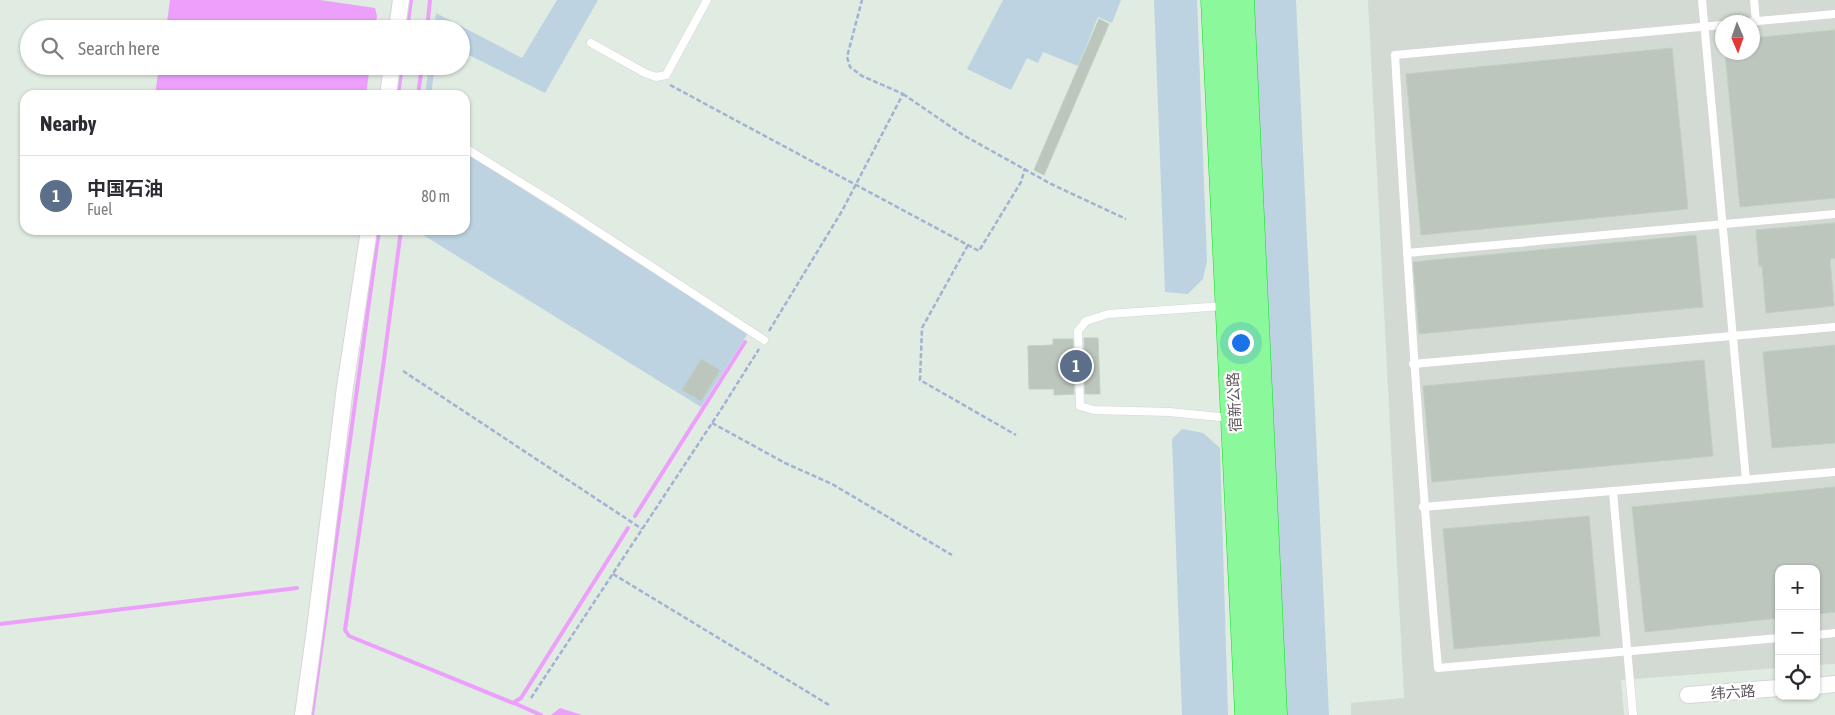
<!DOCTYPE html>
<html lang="en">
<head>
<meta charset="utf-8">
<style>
  :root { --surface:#fff; --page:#f2f2f3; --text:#2b2b33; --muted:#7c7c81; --line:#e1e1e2; --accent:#577c32 }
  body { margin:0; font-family:"Asap Condensed","Noto Sans SC",sans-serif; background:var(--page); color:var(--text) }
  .controls { position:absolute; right:15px; bottom:15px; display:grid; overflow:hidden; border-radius:10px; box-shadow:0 1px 4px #0004 }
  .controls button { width:45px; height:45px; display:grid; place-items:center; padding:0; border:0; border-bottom:1px solid var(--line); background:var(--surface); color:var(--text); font:25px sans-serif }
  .compass { position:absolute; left:1715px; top:15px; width:45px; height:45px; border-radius:50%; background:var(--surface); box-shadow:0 1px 4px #0004; rotate:178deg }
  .you { position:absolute; left:1240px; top:342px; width:18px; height:18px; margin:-12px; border:4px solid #fff; border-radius:50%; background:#1a73e8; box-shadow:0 0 0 8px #1a73e833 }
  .badge { display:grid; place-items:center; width:32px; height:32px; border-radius:50%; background:var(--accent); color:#fff; font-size:16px; font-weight:700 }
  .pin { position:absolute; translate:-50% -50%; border:2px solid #fff; box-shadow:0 1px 5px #0006 }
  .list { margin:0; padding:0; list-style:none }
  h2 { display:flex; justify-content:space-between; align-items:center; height:65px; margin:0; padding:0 20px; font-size:21px }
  h2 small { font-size:16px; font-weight:400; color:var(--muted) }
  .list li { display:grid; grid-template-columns:32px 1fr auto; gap:15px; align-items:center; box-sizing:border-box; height:80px; padding:0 20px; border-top:1px solid var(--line) }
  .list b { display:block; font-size:19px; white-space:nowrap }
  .list p { margin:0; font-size:16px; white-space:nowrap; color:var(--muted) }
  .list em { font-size:16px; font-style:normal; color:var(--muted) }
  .icon { flex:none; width:28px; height:28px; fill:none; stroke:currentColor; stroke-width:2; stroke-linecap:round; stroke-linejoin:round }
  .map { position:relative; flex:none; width:1835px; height:715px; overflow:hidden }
  .search { position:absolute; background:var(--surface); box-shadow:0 1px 4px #0004; left:20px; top:20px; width:450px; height:55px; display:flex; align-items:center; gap:12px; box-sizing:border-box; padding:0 18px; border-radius:28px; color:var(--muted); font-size:19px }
  .panel { position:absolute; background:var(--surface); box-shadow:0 1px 4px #0004; left:20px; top:90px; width:450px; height:145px; border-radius:15px }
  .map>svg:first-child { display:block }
  .industrial { fill:#d3dad3; fill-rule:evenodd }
  .green { fill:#bdd3e2 }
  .water { fill:#eca0fb }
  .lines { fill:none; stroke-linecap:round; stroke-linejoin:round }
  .stream { stroke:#eca0fb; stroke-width:4 }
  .building { fill:#bcc6bd; stroke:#bfcfc0 }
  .lane-casing { stroke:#d9d3d9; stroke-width:9 }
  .street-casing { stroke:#d9d3d9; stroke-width:18 }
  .highway-casing { stroke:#0ae11e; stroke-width:29 }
  .path { stroke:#a1b2d3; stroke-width:2.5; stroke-dasharray:5 2.5; stroke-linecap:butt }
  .lane { stroke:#fff; stroke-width:8 }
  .street { stroke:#fff; stroke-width:16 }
  .highway { stroke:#8bf89b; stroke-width:28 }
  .labels { text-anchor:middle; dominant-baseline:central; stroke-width:4.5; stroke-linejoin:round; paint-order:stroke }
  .street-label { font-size:15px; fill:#605960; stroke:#fff }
</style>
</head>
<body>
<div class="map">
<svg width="1835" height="715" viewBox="0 0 1835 715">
  <rect width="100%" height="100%" fill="#e0ebe2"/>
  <path class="industrial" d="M1368,0h467v664l-19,1v-96h-37v99l-158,12 3,35h-273v-12l53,-5zM1722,22h30v30h-30z"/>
  <g class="green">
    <polygon points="557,0 598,0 545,93 461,51 461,29 434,29 436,13 522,58"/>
    <polygon points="1003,0 1121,0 1112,23 1098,17 1078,66 1043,52 1038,63 1027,58 1011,90 967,69"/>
    <polygon points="1154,0 1197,0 1207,261 1203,279 1188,294 1165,292"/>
    <polygon points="1254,0 1296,0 1329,715 1285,715"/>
    <polygon points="429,66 435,66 431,95 425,95"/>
    <polygon points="465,152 748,333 701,407 415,230 465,230"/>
    <polygon points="1182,429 1203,433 1220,448 1228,715 1182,715 1172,439"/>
  </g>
  <g class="water">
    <polygon points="170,0 320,0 375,8 377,16 375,29 166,29"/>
    <polygon points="159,66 370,66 366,95 155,95"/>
    <polygon points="560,708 582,715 551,715"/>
  </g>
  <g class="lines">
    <g class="stream">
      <polyline points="407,29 411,0"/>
      <polyline points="427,29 430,0"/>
      <polyline points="398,95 402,66"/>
      <polyline points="418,95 422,66"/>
      <polyline points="401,230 384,360 345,630 349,636 513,703 521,698 628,528"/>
      <polyline points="635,516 745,342"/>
      <polyline points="0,624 297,588"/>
      <polyline points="514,703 541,715"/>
      <polyline points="312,715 379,230"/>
    </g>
  </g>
  <g class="building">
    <polygon points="1099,19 1109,24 1044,175 1034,170"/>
    <polygon points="1835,30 1835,198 1740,207 1725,52 1752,52 1752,38"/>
    <polygon points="1672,48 1688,209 1421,235 1406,74"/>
    <polygon points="1835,223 1835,258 1830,259 1834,306 1766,313 1762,266 1759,266 1756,230"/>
    <polygon points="1696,235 1703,307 1419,334 1413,262"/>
    <polygon points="1084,338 1098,338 1100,394 1085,394"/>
    <polygon points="1053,339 1073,339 1074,394 1054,395 1054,389 1029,389 1028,346 1053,345"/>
    <polygon points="1835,345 1835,443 1772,448 1763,352"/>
    <polygon points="701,359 720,370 701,401 682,390"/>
    <polygon points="1704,360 1713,456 1432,482 1423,386"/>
    <polygon points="1835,487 1835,612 1816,614 1816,569 1779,569 1779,618 1645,632 1632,507"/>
    <polygon points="1589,516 1600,636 1454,649 1443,529"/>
  </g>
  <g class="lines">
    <g class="lane-casing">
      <g id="lane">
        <polyline points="1702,0 1746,480"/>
        <polyline points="1754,0 1756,22"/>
        <polyline points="1747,22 1835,14"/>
        <path d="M1722,25l-327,30c12,204 25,409 43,613l341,-30"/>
        <polyline points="591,43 645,73 656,77 666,75 707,0"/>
        <polyline points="465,148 562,208 764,340"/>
        <polyline points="1407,253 1835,214"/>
        <polyline points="1224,306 1108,314 1086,321 1078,331 1080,406 1094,410 1169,412 1230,418"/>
        <polyline points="1413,364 1835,327"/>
        <polyline points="1613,492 1633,715"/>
        <polyline points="1423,507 1835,472"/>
        <polyline points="1816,635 1835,633"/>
      </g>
    </g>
    <g class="street-casing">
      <g id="street">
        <polyline points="397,29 401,0"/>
        <polyline points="388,95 392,66"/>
        <polyline points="1816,686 1835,684"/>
        <polyline points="1688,695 1779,688"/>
        <polyline points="303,715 315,629 345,387 369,230"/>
      </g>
    </g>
    <g class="highway-casing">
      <g id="highway">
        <polyline points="1215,0 1249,715"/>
        <polyline points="1240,0 1273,715"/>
      </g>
    </g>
    <g class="path">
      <polyline points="670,85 979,251 1021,182 1025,168"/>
      <polyline points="903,94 963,135 1051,184 1126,219"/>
      <polyline points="968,245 922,328 920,380 1016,435"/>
      <polyline points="769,331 842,211 903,94 862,76 850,67 847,57 862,0"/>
      <polyline points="403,371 642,529"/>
      <polyline points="712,423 785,463 832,484 952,555"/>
      <polyline points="613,574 829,705"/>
      <polyline points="531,698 720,411 759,349"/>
    </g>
    <use href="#lane" class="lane"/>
    <use href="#street" class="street"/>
    <use href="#highway" class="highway"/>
  </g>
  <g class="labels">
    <g class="street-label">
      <text transform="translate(1234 402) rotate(-93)">宿新公路</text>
      <text transform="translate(1733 692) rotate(-4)">纬六路</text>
    </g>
  </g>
</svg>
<div class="controls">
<button>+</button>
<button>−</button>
<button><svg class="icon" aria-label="locate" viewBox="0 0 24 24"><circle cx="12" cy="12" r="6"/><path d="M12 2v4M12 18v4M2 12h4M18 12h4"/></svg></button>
</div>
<svg class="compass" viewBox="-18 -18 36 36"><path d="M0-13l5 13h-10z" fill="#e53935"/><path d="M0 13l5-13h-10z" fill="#7c7c81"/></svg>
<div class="you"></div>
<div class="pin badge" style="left:1076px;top:366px;background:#5c6f8a">1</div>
<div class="search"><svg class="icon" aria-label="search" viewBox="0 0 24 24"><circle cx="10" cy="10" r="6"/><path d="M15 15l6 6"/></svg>Search here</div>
<section class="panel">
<h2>Nearby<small></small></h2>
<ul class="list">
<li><span class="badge" style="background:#5c6f8a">1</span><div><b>中国石油</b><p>Fuel</p></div><em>80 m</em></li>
</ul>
</section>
</div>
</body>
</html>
